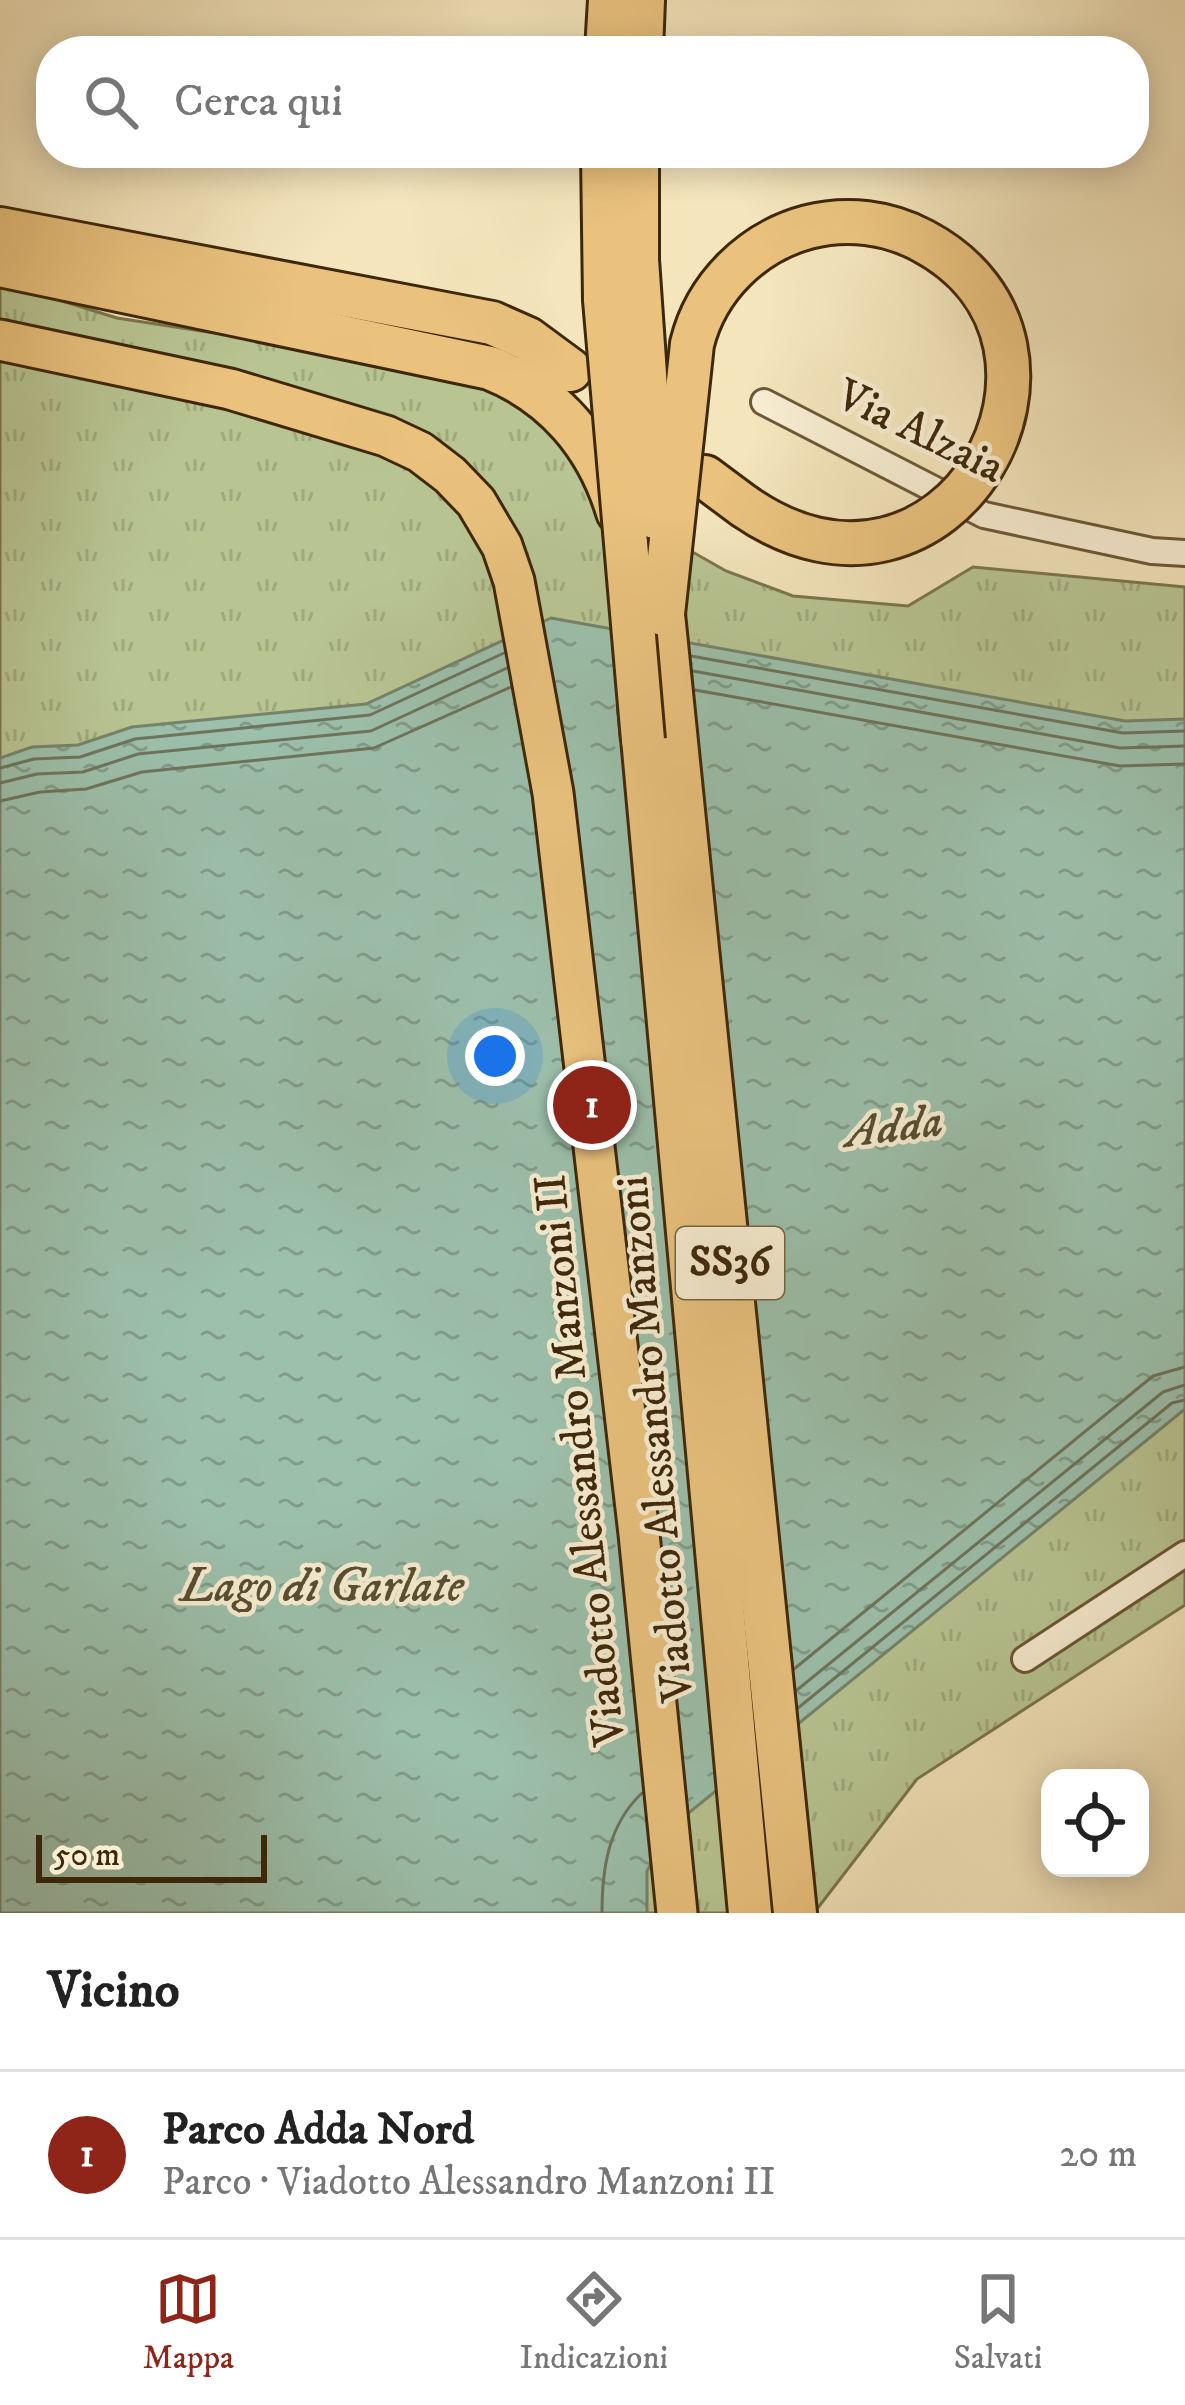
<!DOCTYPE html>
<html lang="it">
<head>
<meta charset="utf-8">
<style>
  :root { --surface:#fff; --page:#f6f6f6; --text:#222; --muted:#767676; --line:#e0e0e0; --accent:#8f2418 }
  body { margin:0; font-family:"IM FELL DW Pica",serif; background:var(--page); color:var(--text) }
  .controls { position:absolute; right:36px; bottom:36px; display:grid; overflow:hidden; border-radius:24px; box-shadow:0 6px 30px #0003 }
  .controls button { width:108px; height:108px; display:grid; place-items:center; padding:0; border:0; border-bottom:3px solid var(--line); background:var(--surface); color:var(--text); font:60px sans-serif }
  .scale { position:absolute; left:36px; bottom:30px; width:231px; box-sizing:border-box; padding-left:12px; border:6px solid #3e280a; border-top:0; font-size:33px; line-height:42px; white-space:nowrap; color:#3e280a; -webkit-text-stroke:9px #f8eed3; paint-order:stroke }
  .you { position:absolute; left:495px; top:1056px; width:42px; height:42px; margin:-30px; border:9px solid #fff; border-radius:50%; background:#1a73e8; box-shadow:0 0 0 18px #1a73e833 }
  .badge { display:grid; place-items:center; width:78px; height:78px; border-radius:50%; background:var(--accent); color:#fff; font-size:39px; font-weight:700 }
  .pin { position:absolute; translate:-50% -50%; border:6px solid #fff; box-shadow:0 3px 12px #0006 }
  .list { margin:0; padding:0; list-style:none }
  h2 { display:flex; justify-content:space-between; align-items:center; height:156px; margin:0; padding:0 48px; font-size:51px }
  h2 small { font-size:39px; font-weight:400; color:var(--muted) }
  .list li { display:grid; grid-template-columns:78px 1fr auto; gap:36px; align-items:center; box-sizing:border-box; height:168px; padding:0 48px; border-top:3px solid var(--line) }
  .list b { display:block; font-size:45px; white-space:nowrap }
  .list p { margin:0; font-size:39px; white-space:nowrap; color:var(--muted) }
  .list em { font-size:39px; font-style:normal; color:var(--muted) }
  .icon { flex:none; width:66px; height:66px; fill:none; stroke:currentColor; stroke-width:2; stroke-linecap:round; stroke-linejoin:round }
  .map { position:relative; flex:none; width:1185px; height:1913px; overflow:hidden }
  .search { position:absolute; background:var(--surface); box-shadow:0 6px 30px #0003; left:36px; right:36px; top:36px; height:132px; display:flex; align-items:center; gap:30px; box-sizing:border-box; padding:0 42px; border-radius:48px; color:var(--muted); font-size:45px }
  .sheet { height:324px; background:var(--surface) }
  nav { display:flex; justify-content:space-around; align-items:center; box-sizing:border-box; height:168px; border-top:3px solid var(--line); background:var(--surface); font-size:33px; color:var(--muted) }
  nav a { display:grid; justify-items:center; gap:6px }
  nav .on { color:var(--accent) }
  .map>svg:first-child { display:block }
  .grass { fill:url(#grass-tufts); stroke:#7b764e; stroke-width:3 }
  .water { fill:url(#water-ripples); stroke:#76836b; stroke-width:3 }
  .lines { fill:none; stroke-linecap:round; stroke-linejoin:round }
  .shore { stroke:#6d745b; stroke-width:3 }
  .minor-casing { stroke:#6c5736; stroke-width:30 }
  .primary-casing { stroke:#3e280a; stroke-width:45 }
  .trunk-casing { stroke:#3e280a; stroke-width:48 }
  .minor { stroke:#f8eed3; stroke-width:24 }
  .primary { stroke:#eac27e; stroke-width:39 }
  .trunk { stroke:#eac27e; stroke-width:42 }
  .trunk-bridge-casing { stroke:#3e280a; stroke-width:48; stroke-linecap:butt }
  .trunk-bridge { stroke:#eac27e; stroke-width:42 }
  .labels { text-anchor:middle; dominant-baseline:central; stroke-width:9; stroke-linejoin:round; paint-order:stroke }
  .shield { fill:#f8eed3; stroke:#766346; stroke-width:3 }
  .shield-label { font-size:42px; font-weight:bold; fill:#3e280a }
  .street-label { font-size:45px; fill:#3e280a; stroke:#f8eed3 }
  .water-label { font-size:48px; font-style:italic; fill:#564e32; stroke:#f8eed3 }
</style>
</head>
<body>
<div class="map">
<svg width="1185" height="1913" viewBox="0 0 1185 1913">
  <defs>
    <pattern id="grass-tufts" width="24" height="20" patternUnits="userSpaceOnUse" patternTransform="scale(3)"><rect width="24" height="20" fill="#b8c593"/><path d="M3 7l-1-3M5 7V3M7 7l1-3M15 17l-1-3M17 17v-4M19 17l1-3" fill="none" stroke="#9fa97d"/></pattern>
    <pattern id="water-ripples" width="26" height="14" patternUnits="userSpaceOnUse" patternTransform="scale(3)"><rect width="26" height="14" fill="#9cc0ac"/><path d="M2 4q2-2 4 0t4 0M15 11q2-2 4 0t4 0" fill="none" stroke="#819c8a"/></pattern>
  </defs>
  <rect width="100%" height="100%" fill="#f4e5bc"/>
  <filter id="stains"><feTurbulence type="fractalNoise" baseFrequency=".00167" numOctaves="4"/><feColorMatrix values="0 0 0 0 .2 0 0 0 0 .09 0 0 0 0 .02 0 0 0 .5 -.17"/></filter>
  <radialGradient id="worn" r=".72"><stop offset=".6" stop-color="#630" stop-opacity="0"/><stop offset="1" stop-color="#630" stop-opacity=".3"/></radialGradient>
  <polygon class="grass" points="0,282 117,318 351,354 489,389 552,426 610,505 726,571 793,596 908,606 973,567 1185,587 1185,1605 917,1779 814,1913 0,1913"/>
  <polygon class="water" points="551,618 1125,721 1185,719 1185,1409 669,1829 647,1871 647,1913 0,1913 0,758 32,747 78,745 132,727 366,704"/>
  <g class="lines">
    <g class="shore">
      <polyline points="691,656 1123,733 1185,731"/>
      <polyline points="693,671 1120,748 1185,746"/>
      <polyline points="695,690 1120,766 1185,764"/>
      <polyline points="0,768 34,759 80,757 135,739 370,715 504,653"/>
      <polyline points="0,783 37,774 83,772 138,754 371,731 507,668"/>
      <polyline points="0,801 40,792 86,789 142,772 374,748 511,687"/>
      <polyline points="794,1669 1153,1376 1185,1367"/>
      <polyline points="797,1690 1163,1392 1185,1385"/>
      <polyline points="798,1708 1172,1403 1185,1400"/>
      <path d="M602,1913c0,-44 6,-88 40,-120"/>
    </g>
    <g class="minor-casing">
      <g id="minor">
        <polyline points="764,402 984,515 1152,551 1185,553"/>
        <polyline points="1025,1659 1185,1554"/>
      </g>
    </g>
    <g class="primary-casing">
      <polyline id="primary" points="0,340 230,389 386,436 420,452 450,475 476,502 502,546 514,581 553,793 639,1534 677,1913"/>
    </g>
    <g class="trunk-casing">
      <g id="trunk">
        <polyline points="607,51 610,0"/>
        <polyline points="641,51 643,0"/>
        <polyline points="0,229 492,323 528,339 570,370"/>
        <path d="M0,265l490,103c65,26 108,77 128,144"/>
        <polyline points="705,477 744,506"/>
        <polyline points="663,614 795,1913"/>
        <polyline points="640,705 750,1913"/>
      </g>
    </g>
    <use href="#minor" class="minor"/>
    <use href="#primary" class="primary"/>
    <use href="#trunk" class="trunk"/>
    <g class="trunk-bridge-casing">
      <g id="trunk-bridge">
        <polyline points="603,153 605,300 643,740"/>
        <polyline points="637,153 637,260 655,517"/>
        <path d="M663,614l29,-270c14,-57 60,-102 116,-117 39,-10 80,-5 115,14 193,103 26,407 -179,265"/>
      </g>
    </g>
    <use href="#trunk-bridge" class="trunk-bridge"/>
  </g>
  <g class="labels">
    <rect class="shield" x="676" y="1227" width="108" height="72" rx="9"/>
    <g class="shield-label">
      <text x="730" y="1263">SS36</text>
    </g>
    <g class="street-label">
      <text transform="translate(920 432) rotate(26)">Via Alzaia</text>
      <text transform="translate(656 1439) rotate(-95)">Viadotto Alessandro Manzoni</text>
      <text transform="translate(581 1460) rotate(-96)">Viadotto Alessandro Manzoni II</text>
    </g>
    <g class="water-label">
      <text transform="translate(894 1127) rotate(-7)">Adda</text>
      <text x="322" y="1587">Lago di Garlate</text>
    </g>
  </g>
  <rect width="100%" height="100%" filter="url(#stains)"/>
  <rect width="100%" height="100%" fill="url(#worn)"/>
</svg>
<div class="controls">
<button><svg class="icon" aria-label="locate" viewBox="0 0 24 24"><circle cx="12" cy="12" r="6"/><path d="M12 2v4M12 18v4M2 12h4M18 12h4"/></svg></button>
</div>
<div class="scale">50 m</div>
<div class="you"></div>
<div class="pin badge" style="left:592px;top:1105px">1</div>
<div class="search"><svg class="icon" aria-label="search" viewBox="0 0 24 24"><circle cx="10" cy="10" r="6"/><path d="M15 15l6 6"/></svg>Cerca qui</div>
</div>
<section class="sheet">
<h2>Vicino<small></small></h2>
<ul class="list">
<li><span class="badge">1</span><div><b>Parco Adda Nord</b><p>Parco · Viadotto Alessandro Manzoni II</p></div><em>20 m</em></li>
</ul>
</section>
<nav>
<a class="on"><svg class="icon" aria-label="map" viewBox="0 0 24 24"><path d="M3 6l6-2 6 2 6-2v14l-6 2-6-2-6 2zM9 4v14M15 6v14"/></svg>Mappa</a>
<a><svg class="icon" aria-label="directions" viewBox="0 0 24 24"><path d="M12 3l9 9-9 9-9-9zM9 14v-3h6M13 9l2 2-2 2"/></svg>Indicazioni</a>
<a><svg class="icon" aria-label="saved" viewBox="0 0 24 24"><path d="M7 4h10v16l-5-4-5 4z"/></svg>Salvati</a>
</nav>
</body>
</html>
